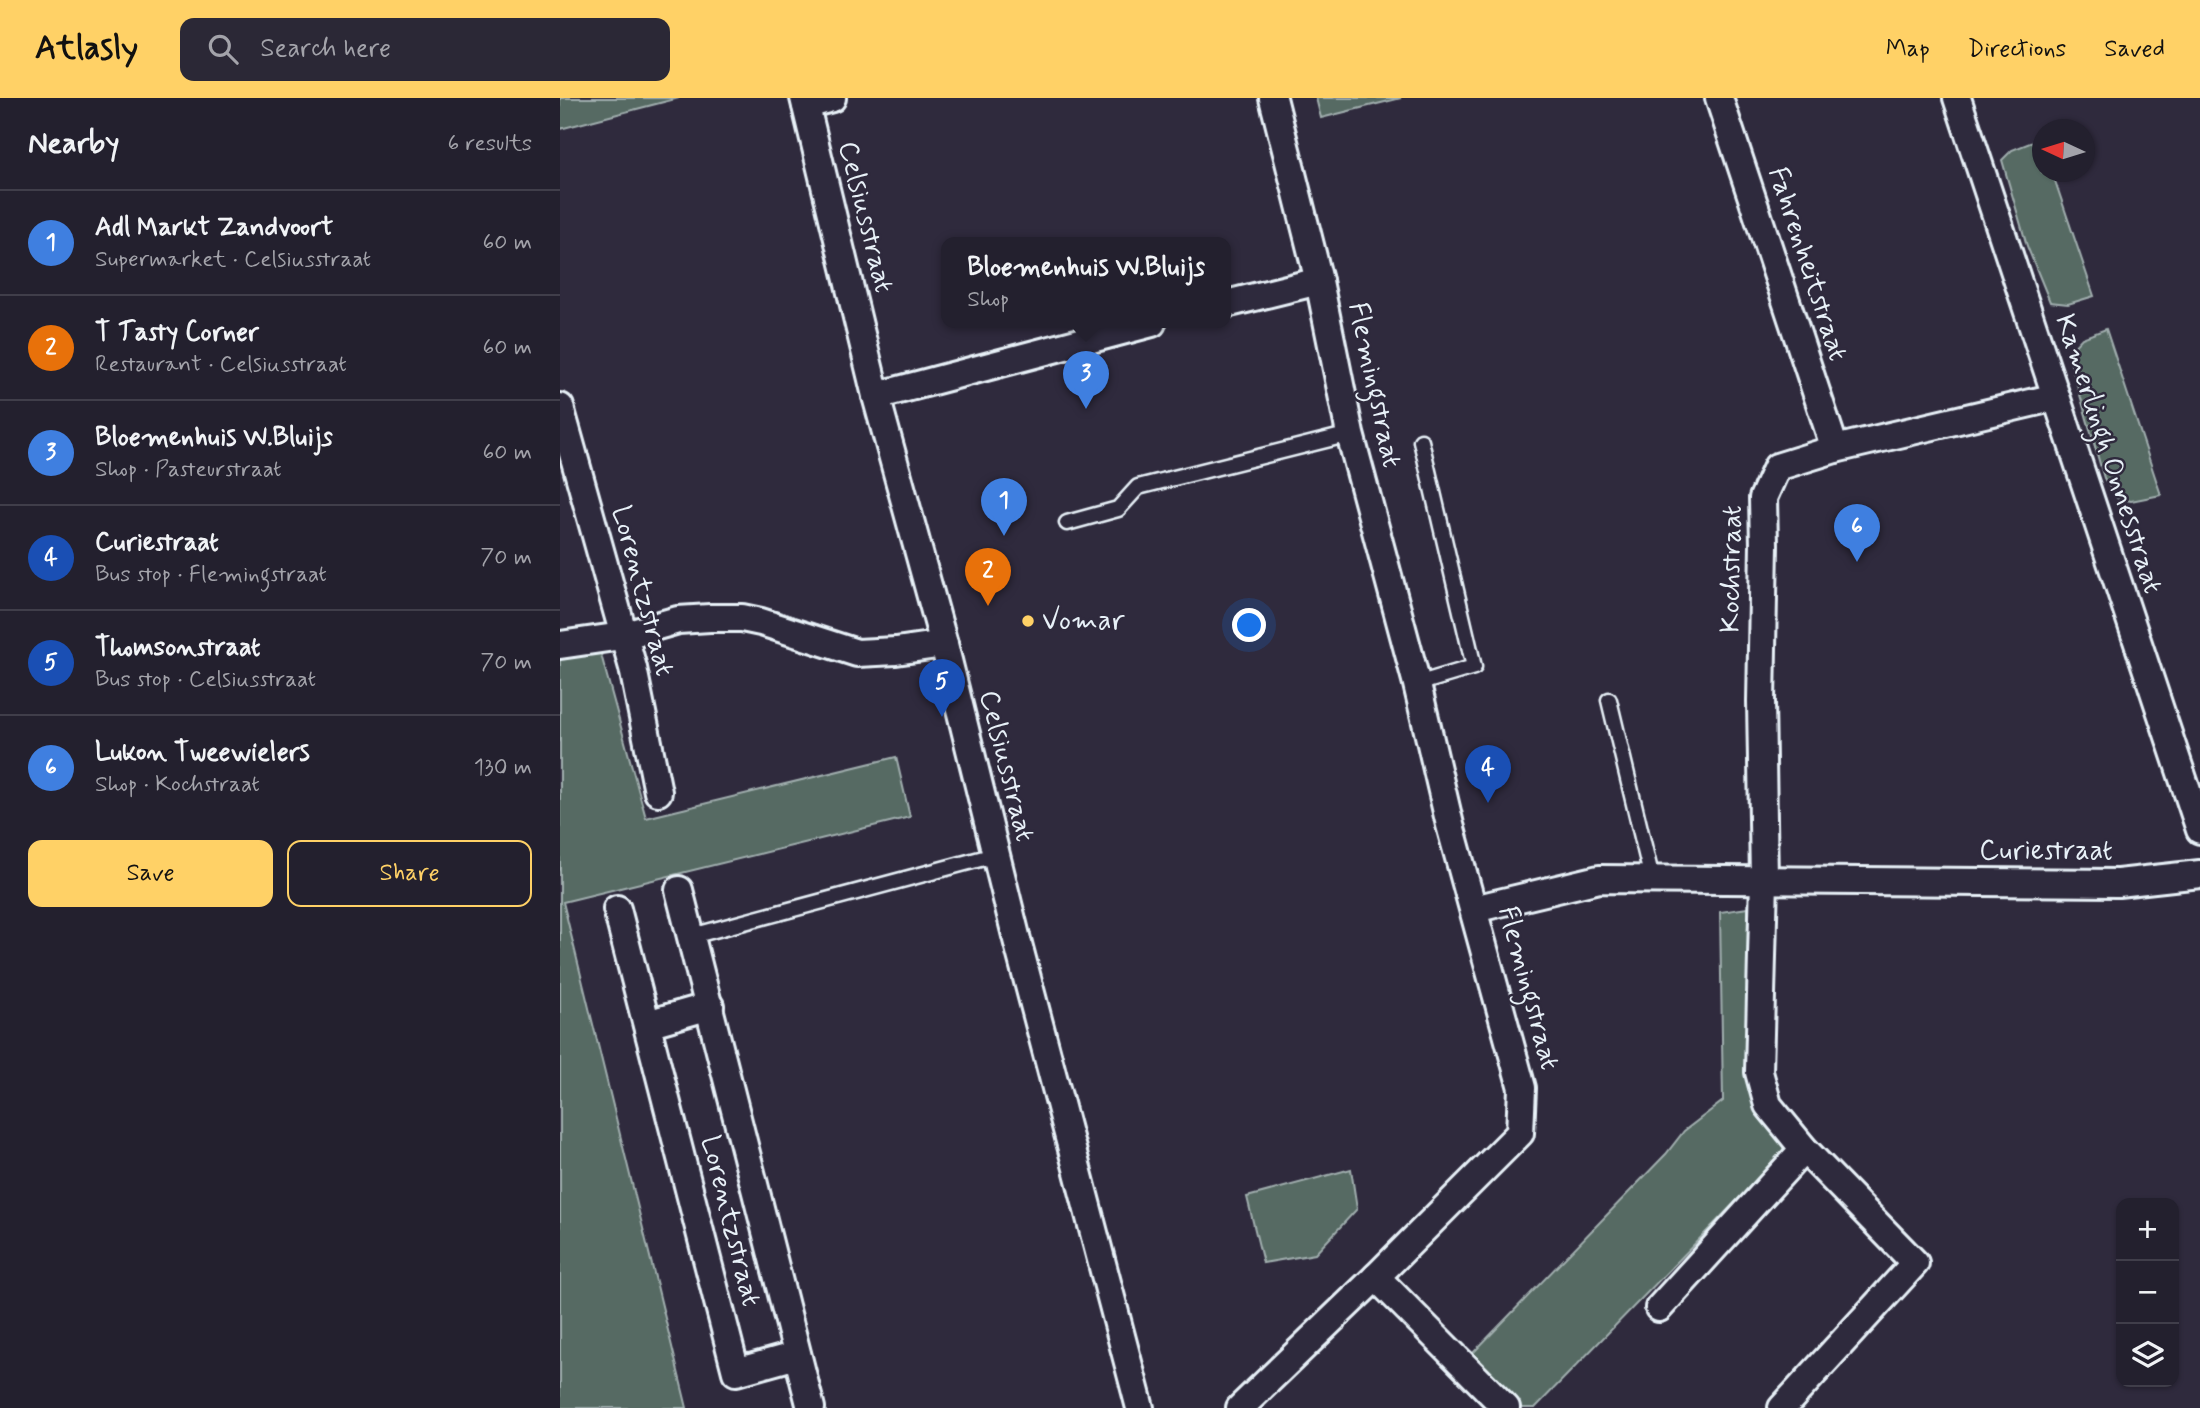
<!DOCTYPE html>
<html lang="en">
<head>
<meta charset="utf-8">
<style>
  :root { --surface:#23202e; --page:#2b2836; --text:#f1f3f6; --muted:#a3a3aa; --line:#403e4a; --accent:#ffd166 }
  body { margin:0; font-family:Mynerve,sans-serif; background:var(--page); color:var(--text) }
  .controls { position:absolute; right:21px; bottom:21px; display:grid; overflow:hidden; border-radius:14px; box-shadow:0 2px 5px #0004 }
  .controls button { width:63px; height:63px; display:grid; place-items:center; padding:0; border:0; border-bottom:2px solid var(--line); background:var(--surface); color:var(--text); font:35px sans-serif }
  .compass { position:absolute; left:1472px; top:21px; width:63px; height:63px; border-radius:50%; background:var(--surface); box-shadow:0 2px 5px #0004; rotate:274deg }
  .you { position:absolute; left:690px; top:528px; width:24px; height:24px; margin:-18px; border:5px solid #fff; border-radius:50%; background:#1a73e8; box-shadow:0 0 0 10px #1a73e833 }
  .badge { display:grid; place-items:center; width:46px; height:46px; border-radius:50%; background:var(--accent); color:#fff; font-size:23px; font-weight:700 }
  .pin { position:absolute; translate:-50% -58px; filter:drop-shadow(0 2px 4px #0008) }
  .pin::after { content:''; position:absolute; top:37px; width:24px; height:21px; background:inherit; clip-path:polygon(0 0,100% 0,50% 100%) }
  .popup { position:absolute; left:381px; top:139px; width:290px; height:91px; box-sizing:border-box; display:grid; place-content:center; border-radius:14px; background:var(--surface); filter:drop-shadow(0 2px 5px #0005); font-size:23px; white-space:nowrap; color:var(--muted) }
  .popup b { font-size:26px; color:var(--text) }
  .popup::after { content:''; position:absolute; left:50%; top:100%; margin-left:-14px; border:14px solid transparent; border-top-color:var(--surface) }
  .list { margin:0; padding:0; list-style:none }
  h2 { display:flex; justify-content:space-between; align-items:center; height:91px; margin:0; padding:0 28px; font-size:30px }
  h2 small { font-size:23px; font-weight:400; color:var(--muted) }
  .list li { display:grid; grid-template-columns:46px 1fr auto; gap:21px; align-items:center; box-sizing:border-box; height:105px; padding:0 28px; border-top:2px solid var(--line) }
  .list b { display:block; font-size:26px; white-space:nowrap }
  .list p { margin:0; font-size:23px; white-space:nowrap; color:var(--muted) }
  .list em { font-size:23px; font-style:normal; color:var(--muted) }
  .actions { display:flex; gap:14px; padding:21px 28px }
  .actions a { flex:1; padding:16px 0; border:2px solid var(--accent); border-radius:14px; text-align:center; font-size:24px; color:var(--accent) }
  .actions .main { background:var(--accent); color:#111 }
  .icon { flex:none; width:38px; height:38px; fill:none; stroke:currentColor; stroke-width:2; stroke-linecap:round; stroke-linejoin:round }
  .map { position:relative; flex:none; width:1640px; height:1310px; overflow:hidden }
  header { display:flex; align-items:center; gap:42px; box-sizing:border-box; height:98px; padding:0 35px; background:var(--accent); color:#111 }
  header strong { font-size:33px }
  nav { display:flex; gap:38px; margin-inline-start:auto; font-size:24px }
  .search { width:490px; height:63px; background:var(--page); display:flex; align-items:center; gap:18px; box-sizing:border-box; padding:0 24px; border-radius:14px; color:var(--muted); font-size:26px }
  main { display:flex }
  aside { flex:1; background:var(--surface) }
  .map>svg:first-child { display:block }
  .green { fill:#576a63; stroke:#a0aeae; stroke-width:2 }
  .lines { fill:none; stroke-linecap:round; stroke-linejoin:round }
  .lane-casing { stroke:#e8f1f8; stroke-width:19 }
  .street-casing { stroke:#e8f1f8; stroke-width:32 }
  .lane { stroke:#2f2a3d; stroke-width:14 }
  .street { stroke:#2f2a3d; stroke-width:26 }
  .poi-dot { fill:#ffd166; stroke:#2f2a3d; stroke-width:2.5 }
  .labels { text-anchor:middle; dominant-baseline:central; stroke-width:5; stroke-linejoin:round; paint-order:stroke }
  .street-label { font-size:28px; fill:#e8f1f8; stroke:#2f2a3d }
  .poi-label { font-size:28px; fill:#e8f1f8; stroke:#2f2a3d; text-anchor:start }
</style>
</head>
<body>
<header>
<strong>Atlasly</strong>
<div class="search"><svg class="icon" aria-label="search" viewBox="0 0 24 24"><circle cx="10" cy="10" r="6"/><path d="M15 15l6 6"/></svg>Search here</div>
<nav><a>Map</a><a>Directions</a><a>Saved</a></nav>
</header>
<main>
<aside>
<h2>Nearby<small>6 results</small></h2>
<ul class="list">
<li><span class="badge" style="background:#3f7fe0">1</span><div><b>Adl Markt Zandvoort</b><p>Supermarket · Celsiusstraat</p></div><em>60 m</em></li>
<li><span class="badge" style="background:#e8710a">2</span><div><b>T Tasty Corner</b><p>Restaurant · Celsiusstraat</p></div><em>60 m</em></li>
<li><span class="badge" style="background:#3f7fe0">3</span><div><b>Bloemenhuis W.Bluijs</b><p>Shop · Pasteurstraat</p></div><em>60 m</em></li>
<li><span class="badge" style="background:#1a4fb4">4</span><div><b>Curiestraat</b><p>Bus stop · Flemingstraat</p></div><em>70 m</em></li>
<li><span class="badge" style="background:#1a4fb4">5</span><div><b>Thomsonstraat</b><p>Bus stop · Celsiusstraat</p></div><em>70 m</em></li>
<li><span class="badge" style="background:#3f7fe0">6</span><div><b>Lukon Tweewielers</b><p>Shop · Kochstraat</p></div><em>130 m</em></li>
</ul>
<div class="actions"><a class="main">Save</a><a>Share</a></div>
</aside>
<div class="map">
<svg width="1640" height="1310" viewBox="0 0 1640 1310">
  <rect width="100%" height="100%" fill="#2f2a3d"/>
  <filter id="ink" filterUnits="userSpaceOnUse"><feTurbulence type="fractalNoise" baseFrequency=".0143" numOctaves="2"/><feDisplacementMap in="SourceGraphic" scale="14" xChannelSelector="R" yChannelSelector="G"/><feConvolveMatrix kernelMatrix="1 2 1 2 8 2 1 2 1" color-interpolation-filters="sRGB"/></filter>
  <g filter="url(#ink)">
    <g class="green">
      <polygon points="0,0 119,0 0,31"/>
      <polygon points="756,0 841,0 761,20"/>
      <polygon points="1480,41 1482,47 1482,74 1492,74 1534,198 1508,206 1490,204 1467,148 1442,62 1452,52"/>
      <polygon points="1546,231 1601,397 1571,403 1557,400 1544,380 1508,255 1522,240"/>
      <polygon points="37,542 86,720 336,659 350,719 3,804 127,1310 0,1310 0,548"/>
      <polygon points="1188,810 1187,984 1200,1012 1224,1046 1222,1056 975,1310 962,1310 910,1258 1106,1056 1124,1033 1163,1003 1160,814"/>
      <polygon points="791,1071 797,1111 755,1156 703,1165 687,1099"/>
    </g>
    <g class="lines">
      <g class="lane-casing">
        <g id="lane">
          <polyline points="507,425 558,411 578,389 790,336"/>
          <polyline points="857,586 914,569 861,343"/>
          <polyline points="1049,602 1092,781"/>
          <polyline points="132,838 435,757"/>
        </g>
      </g>
      <g class="street-casing">
        <g id="street">
          <polyline points="244,0 316,298 384,546 456,838 580,1310"/>
          <polyline points="1159,0 1275,351"/>
          <polyline points="1397,0 1640,732"/>
          <polyline points="246,7 272,0"/>
          <polyline points="666,206 759,183"/>
          <polyline points="316,298 592,225"/>
          <polyline points="0,309 73,570 98,694"/>
          <polyline points="0,547 62,538 118,522 150,520 182,520 201,524 297,555 336,553 384,546"/>
          <polyline points="119,792 251,1310"/>
          <polyline points="57,811 176,1274 237,1257"/>
          <polyline points="914,811 1039,781 1558,785 1640,776"/>
          <polyline points="87,926 150,908"/>
          <polyline points="816,1179 946,1310"/>
          <polyline points="1099,1210 1244,1051"/>
          <polyline points="680,1310 816,1179 960,1035 962,990 890,727 857,586 790,336 759,183 713,0"/>
          <polyline points="1222,1310 1355,1165 1244,1051 1208,1007 1199,974 1204,781 1201,603 1204,447 1203,400 1217,369 1275,351 1496,299"/>
        </g>
      </g>
      <use href="#lane" class="lane"/>
      <use href="#street" class="street"/>
    </g>
  </g>
  <circle class="poi-dot" cx="468" cy="523" r="7"/>
  <g class="labels">
    <g class="street-label">
      <text transform="translate(305 119) rotate(76)">Celsiusstraat</text>
      <text transform="translate(1247 166) rotate(72)">Fahrenheitstraat</text>
      <text transform="translate(814 287) rotate(78)">Flemingstraat</text>
      <text transform="translate(1548 356) rotate(72)">Kamerlingh Onnesstraat</text>
      <text transform="translate(1172 471) rotate(-89)">Kochstraat</text>
      <text transform="translate(82 493) rotate(75)">Lorentzstraat</text>
      <text transform="translate(446 668) rotate(76)">Celsiusstraat</text>
      <text x="1486" y="753">Curiestraat</text>
      <text transform="translate(968 890) rotate(75)">Flemingstraat</text>
      <text transform="translate(170 1123) rotate(76)">Lorentzstraat</text>
    </g>
    <g class="poi-label">
      <text x="482" y="523">Vomar</text>
    </g>
  </g>
</svg>
<div class="controls">
<button>+</button>
<button>−</button>
<button><svg class="icon" aria-label="layers" viewBox="0 0 24 24"><path d="M12 4l9 5-9 5-9-5zM3 14l9 5 9-5"/></svg></button>
</div>
<svg class="compass" viewBox="-18 -18 36 36"><path d="M0-13l5 13h-10z" fill="#e53935"/><path d="M0 13l5-13h-10z" fill="#a3a3aa"/></svg>
<div class="you"></div>
<div class="pin badge" style="left:444px;top:438px;background:#3f7fe0">1</div>
<div class="pin badge" style="left:428px;top:508px;background:#e8710a">2</div>
<div class="pin badge" style="left:526px;top:311px;background:#3f7fe0">3</div>
<div class="popup"><b>Bloemenhuis W.Bluijs</b>Shop</div>
<div class="pin badge" style="left:928px;top:705px;background:#1a4fb4">4</div>
<div class="pin badge" style="left:382px;top:619px;background:#1a4fb4">5</div>
<div class="pin badge" style="left:1297px;top:464px;background:#3f7fe0">6</div>
</div>
</main>
</body>
</html>
